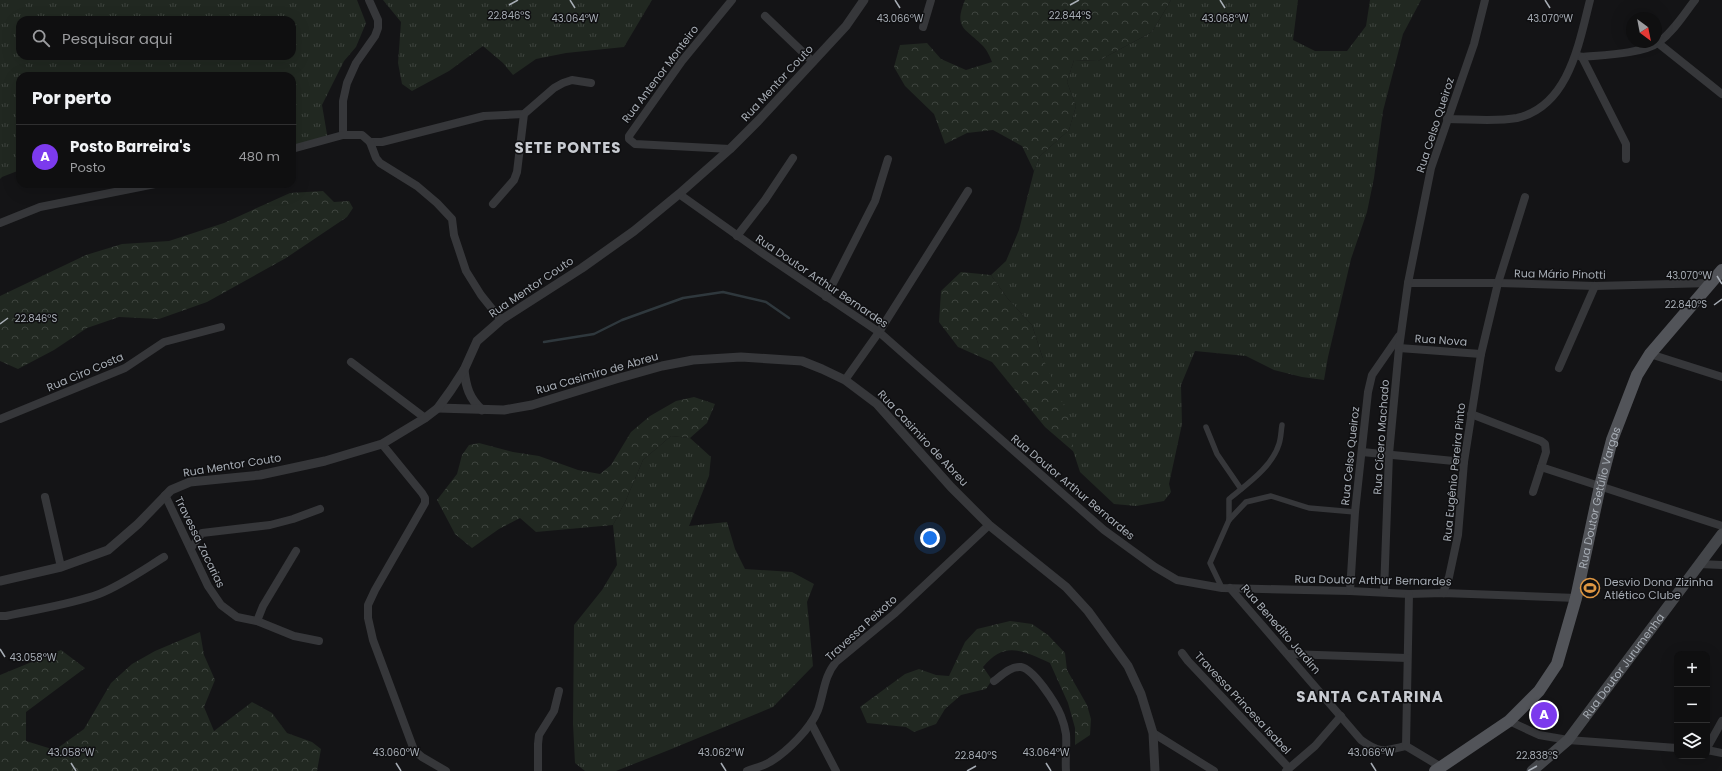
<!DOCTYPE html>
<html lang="pt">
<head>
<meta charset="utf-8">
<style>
  :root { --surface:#0f0f10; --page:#181819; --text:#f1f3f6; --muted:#9b9c9f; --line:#2f2f30; --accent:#7c3aed }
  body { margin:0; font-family:Poppins,sans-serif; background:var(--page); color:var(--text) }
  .controls { position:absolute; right:12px; bottom:12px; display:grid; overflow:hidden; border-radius:8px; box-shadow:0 4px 16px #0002 }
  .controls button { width:36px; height:36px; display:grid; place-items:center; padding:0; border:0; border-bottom:1px solid var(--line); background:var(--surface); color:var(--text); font:20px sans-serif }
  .compass { position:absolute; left:1626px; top:12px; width:36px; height:36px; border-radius:50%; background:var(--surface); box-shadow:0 4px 16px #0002; rotate:148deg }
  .you { position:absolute; left:930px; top:538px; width:14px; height:14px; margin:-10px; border:3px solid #fff; border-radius:50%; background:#1a73e8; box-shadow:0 0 0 6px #1a73e833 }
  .badge { display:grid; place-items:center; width:26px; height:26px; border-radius:50%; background:var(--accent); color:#fff; font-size:13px; font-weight:700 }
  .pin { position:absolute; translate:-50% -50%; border:2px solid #fff; box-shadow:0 1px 4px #0006 }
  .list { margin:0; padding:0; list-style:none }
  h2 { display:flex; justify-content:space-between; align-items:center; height:52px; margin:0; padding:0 16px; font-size:17px }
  h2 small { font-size:13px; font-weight:400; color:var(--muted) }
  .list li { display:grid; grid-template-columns:26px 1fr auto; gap:12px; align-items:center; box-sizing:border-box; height:64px; padding:0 16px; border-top:1px solid var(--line) }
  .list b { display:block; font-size:15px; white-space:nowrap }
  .list p { margin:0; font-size:13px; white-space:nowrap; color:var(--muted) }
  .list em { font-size:13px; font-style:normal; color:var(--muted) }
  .icon { flex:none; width:22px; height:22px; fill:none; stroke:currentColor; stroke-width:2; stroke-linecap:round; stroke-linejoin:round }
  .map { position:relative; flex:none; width:1722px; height:771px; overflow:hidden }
  .search { position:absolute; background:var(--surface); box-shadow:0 4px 16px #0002; left:16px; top:16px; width:280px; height:44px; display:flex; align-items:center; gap:10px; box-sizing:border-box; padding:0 14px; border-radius:12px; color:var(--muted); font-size:15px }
  .panel { position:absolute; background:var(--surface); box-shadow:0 4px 16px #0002; left:16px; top:72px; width:280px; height:116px; border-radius:12px }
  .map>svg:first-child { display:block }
  .grass { fill:url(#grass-tufts); fill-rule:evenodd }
  .forest { fill:url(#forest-crowns) }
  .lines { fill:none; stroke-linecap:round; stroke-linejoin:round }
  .stream { stroke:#2f383d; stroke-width:2.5 }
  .pedestrian { stroke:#36373a; stroke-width:5.5 }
  .minor { stroke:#36373a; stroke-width:8 }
  .tertiary { stroke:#36373a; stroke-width:9 }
  .secondary { stroke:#44464a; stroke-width:11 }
  .primary { stroke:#525459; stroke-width:12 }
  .ticks { fill:none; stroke:#a7adb5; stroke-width:1.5 }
  .labels { text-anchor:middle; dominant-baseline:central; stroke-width:3; stroke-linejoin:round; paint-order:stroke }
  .street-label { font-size:11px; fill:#a7adb5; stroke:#0f0f11 }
  .poi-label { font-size:11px; fill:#a7adb5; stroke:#0f0f11; text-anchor:start }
  .district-label { font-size:15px; font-weight:bold; letter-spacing:1px; fill:#c8cbd1; stroke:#0f0f11 }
  .ticks-label { font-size:10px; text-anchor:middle; fill:#a7adb5; stroke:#0f0f11; stroke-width:3; stroke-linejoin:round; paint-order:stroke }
</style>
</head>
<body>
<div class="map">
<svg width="1722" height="771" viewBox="0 0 1722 771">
  <defs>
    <pattern id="grass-tufts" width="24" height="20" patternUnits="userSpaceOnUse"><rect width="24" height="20" fill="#212821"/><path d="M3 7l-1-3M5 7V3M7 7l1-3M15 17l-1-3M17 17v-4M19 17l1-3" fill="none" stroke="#3e443f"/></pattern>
    <pattern id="forest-crowns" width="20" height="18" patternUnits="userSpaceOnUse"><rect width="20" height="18" fill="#212821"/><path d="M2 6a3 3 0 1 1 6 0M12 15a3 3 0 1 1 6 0" fill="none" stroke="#3e443f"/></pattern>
  </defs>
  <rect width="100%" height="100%" fill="#141416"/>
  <g class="grass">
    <path d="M0,0h357l9,23 -10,24 -12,14 -22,44 6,35 -36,7v-71h-272v94l-18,7 -2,2zM20,20h272v36h-272z"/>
    <polygon points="383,0 652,0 624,47 566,53 536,59 513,75 503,63 483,46 449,71 412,91 402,84 398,63 401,22"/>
    <polygon points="1171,0 1298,0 1293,40 1315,51 1347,51 1366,26 1370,0 1421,0 1403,34 1383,111 1374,178 1367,212 1351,259 1328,357 1324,380 1302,377 1274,370 1246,356 1195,351 1181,385 1182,424 1169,484 1171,492 1164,501 1136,506 1114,504 1080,472 1032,325 1008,299 991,275 1006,261 1019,230 1034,171 1040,156 1069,130 1076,106 1067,82 1074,60 1098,61 1152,32"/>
    <polygon points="671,436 690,438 711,457 709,476 689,526 727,522 735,549 745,569 792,572 814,584 807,602 813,666 773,707 669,750 616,771 585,771 575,763 573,724 574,625 602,590 617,565 613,525 626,500 643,460"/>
  </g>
  <g class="forest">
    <path d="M965,0h206l-19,32 -54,29 -24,-1 -7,22 9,24 -7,24 -29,26 -6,15 -12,-25 -29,-16 -26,3 -22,11 -11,-30 -29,-28 -11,-19 6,-22 27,-2 14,16 25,11 26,-8c-2,-5 -5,-12 -9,-16 -17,-18 -30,-17 -18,-46z"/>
    <polygon points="323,191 334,202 349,201 353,208 347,217 286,258 207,302 159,319 119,317 87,328 54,350 18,369 0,361 0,296 86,255 122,244 169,241 224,223 290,193"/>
    <polygon points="961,272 991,275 1008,299 1032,325 1042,356 1069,417 1074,452 1045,427 992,362 958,347 939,322 941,291"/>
    <polygon points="694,397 715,404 707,423 690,438 671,436 643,460 626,500 613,525 536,532 520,518 499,529 472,548 455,534 437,500 457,474 462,455 469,445 479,443 513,452 539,456 578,470 600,474 611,465 631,432 650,416 676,401"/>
    <path d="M1010,621l22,3 16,11 17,18 2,17 20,35 4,14 -1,16 -15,10v-17l-7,-25 -18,-40c-27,-12 -45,-23 -67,4l9,13 -6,9 -25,6 -16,14 -9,15 -22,8 -8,-5 -39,-4 -7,-16 45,-33 14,-5 17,6 13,1 16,-34 12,-13z"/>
    <polygon points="200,632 204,655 215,680 204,707 214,731 252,702 272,713 287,733 312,742 321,749 317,771 0,771 0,675 61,650 85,668 26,712 26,741 55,750 84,729 111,683 132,664 155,651"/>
  </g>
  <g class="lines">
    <polyline class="stream" points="544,342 594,334 622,320 683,298 723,292 766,302 789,318"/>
    <g class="pedestrian">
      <polyline points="1206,427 1217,454 1241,489"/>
      <path d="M1229,520v-21c18,-15 43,-32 50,-55 2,-6 2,-13 3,-19"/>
      <polyline points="1222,588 1210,563 1229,520 1246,502 1271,496 1309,508 1355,512"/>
    </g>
    <g class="minor">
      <polyline points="765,16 813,62"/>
      <polyline points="923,27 931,0"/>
      <polyline points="1658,43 1722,94"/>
      <path d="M1576,55l6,2c20,-2 61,-3 77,-15 15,-11 25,-28 36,-42"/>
      <polyline points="1582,57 1623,138 1626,144 1626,159"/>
      <path d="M1447,119c23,0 48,3 70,-1 52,-12 62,-75 73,-118"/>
      <polyline points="343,135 343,101 347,83 356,63 375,36 378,28 378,20 369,0"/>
      <polyline points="370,142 382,142 484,116 524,114 554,88 563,83 572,80 591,83"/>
      <polyline points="292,149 343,135 362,135 370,142 376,158 380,163 417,186 437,203 452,219 454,235 466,271 481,295 501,320"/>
      <polyline points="730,149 635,144 629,139 629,136 682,61 732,0"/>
      <polyline points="679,194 765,255 879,332 1104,530 1155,567 1177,580 1222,588 1350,591 1409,594 1443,593 1576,598"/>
      <polyline points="493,204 514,180 517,172 524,114"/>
      <polyline points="0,223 40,207 155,184"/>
      <polyline points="737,236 765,200 793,158"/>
      <polyline points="1408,283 1498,283 1595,286 1711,283"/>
      <polyline points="826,297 875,201 888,159"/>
      <polyline points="1399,348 1481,354"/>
      <polyline points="1650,354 1722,377"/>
      <polyline points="351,362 425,418"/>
      <polyline points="1559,368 1595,286"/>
      <polyline points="845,380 879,332 968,191"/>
      <polyline points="1471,414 1541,441 1545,444 1546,452 1533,492"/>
      <polyline points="0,419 125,368 164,342 221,327"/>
      <polyline points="382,444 422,493 425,498 425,503 375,590 368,605 368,618 373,640 414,750 422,757 446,771"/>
      <polyline points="1362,452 1464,462"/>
      <polyline points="1541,467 1722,526"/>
      <polyline points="165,495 208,586 221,605 237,617 257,621 294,636 319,641"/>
      <polyline points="45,497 61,567"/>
      <polyline points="191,548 202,533 270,525 293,519 320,509"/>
      <polyline points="1699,564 1722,565"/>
      <path d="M1230,588l131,152c19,14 23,11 45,6"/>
      <polyline points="1350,591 1355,512 1368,392 1372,375 1399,336"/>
      <polyline points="1384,592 1389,454 1399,348 1408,283 1431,168 1474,44 1485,0"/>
      <polyline points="1443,593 1449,577 1458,535 1464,462 1481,354 1498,283 1525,197"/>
      <polyline points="1409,594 1406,746 1441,767"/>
      <path d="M0,616h6c31,-7 63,-11 93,-22 23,-9 44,-24 65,-37"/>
      <polyline points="257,621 263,606 296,551"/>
      <polyline points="1182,653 1188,661 1289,768"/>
      <polyline points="1288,654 1407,658"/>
      <path d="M994,681c8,-6 17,-15 27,-14 13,2 35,37 40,49 2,5 4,12 5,18 1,12 -1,25 0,37"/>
      <polyline points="1509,721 1539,735 1568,740 1677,748"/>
      <polyline points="811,723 836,771"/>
      <polyline points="1153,733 1214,771"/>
      <polyline points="1707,748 1722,721"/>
      <polyline points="1707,750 1722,753"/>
      <polyline points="538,771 538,744 539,735 554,711 559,691"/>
      <path d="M747,771c8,-3 17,-5 23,-9 17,-10 41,-34 48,-52 6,-17 6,-34 18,-48l58,-48 95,-89"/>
      <polyline points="1286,771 1315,746 1341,716"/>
    </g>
    <g class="tertiary">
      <path d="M464,370c2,17 5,28 18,40"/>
      <polyline points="438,408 504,410 532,405 616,379 662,366 693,360 741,357 802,361 822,369 845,380 877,404 951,487 989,525 1066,587 1088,611 1128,666 1141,694 1153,733 1155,771"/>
      <polyline points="0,581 61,567 108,550 138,524 171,490 190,482 260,475 325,461 382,444 425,418 438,408 451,390 464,370 477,341 501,320 582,268 634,231 679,194 730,149 758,121 846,26 864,0"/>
    </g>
    <path class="secondary" id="s1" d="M1532,771l36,-31 154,-206"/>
    <path class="primary" id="s2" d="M1435,771l74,-50 30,-30 18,-27 19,-66 24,-112 12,-46 25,-65 13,-21 72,-84"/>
  </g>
  <path class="ticks" d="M570,0l5,8M895,0l5,8M1220,0l5,8M1545,0l5,8M509,5l9,-5M1070,5l9,-5M1717,276l5,8M1714,305l8,-6M0,324l8,-6M0,649l5,8M71,763l5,8M396,763l5,8M721,763l5,8M1046,763l5,8M1371,763l5,8M967,771l9,-5M1528,771l9,-5"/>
  <defs>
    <g id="stadium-ring" transform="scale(1)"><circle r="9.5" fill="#0f0f11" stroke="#df9743" stroke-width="1.5"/><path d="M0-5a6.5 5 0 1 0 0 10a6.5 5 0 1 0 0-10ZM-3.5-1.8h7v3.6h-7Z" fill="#df9743"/></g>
  </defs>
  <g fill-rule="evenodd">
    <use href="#stadium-ring" x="1590" y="588"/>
  </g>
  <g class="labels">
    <g class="street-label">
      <text transform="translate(660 74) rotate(-53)">Rua Antenor Monteiro</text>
      <text transform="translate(777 83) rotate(-47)">Rua Mentor Couto</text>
      <text transform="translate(1435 125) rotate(-72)">Rua Celso Queiroz</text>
      <text transform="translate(1560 274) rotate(1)">Rua Mário Pinotti</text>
      <text transform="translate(822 281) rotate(34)">Rua Doutor Arthur Bernardes</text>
      <text transform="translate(531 287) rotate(-34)">Rua Mentor Couto</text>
      <text transform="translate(1441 340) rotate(4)">Rua Nova</text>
      <text transform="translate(85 372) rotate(-23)">Rua Ciro Costa</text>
      <text transform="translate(597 373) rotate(-16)">Rua Casimiro de Abreu</text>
      <text transform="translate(1381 437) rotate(-86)">Rua Cícero Machado</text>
      <text transform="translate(923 438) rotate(47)">Rua Casimiro de Abreu</text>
      <text transform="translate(1350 456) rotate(-84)">Rua Celso Queiroz</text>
      <text transform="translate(232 465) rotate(-9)">Rua Mentor Couto</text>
      <text transform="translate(1454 472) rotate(-84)">Rua Eugênio Pereira Pinto</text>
      <text transform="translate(1073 487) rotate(40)">Rua Doutor Arthur Bernardes</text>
      <text stroke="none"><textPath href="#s2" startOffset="336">Rua Doutor Getúlio Vargas</textPath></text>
      <text transform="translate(200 542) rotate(64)">Travessa Zacarias</text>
      <text transform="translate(1373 580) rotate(1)">Rua Doutor Arthur Bernardes</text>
      <text transform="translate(861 628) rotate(-42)">Travessa Peixoto</text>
      <text transform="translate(1281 629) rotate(49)">Rua Benedito Jardim</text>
      <text stroke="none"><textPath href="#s1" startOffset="140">Rua Doutor Jurumenha</textPath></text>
      <text transform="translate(1243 703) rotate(47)">Travessa Princesa Isabel</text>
    </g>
    <g class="poi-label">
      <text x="1604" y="582">Desvio Dona Zizinha<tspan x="1604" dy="13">Atlético Clube</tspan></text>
    </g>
    <g class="district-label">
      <text x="568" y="147">SETE PONTES</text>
      <text x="1370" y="696">SANTA CATARINA</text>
    </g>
  </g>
  <g class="ticks-label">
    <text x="509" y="19">22.846°S</text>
    <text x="1070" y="19">22.844°S</text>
    <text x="575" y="22">43.064°W</text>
    <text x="900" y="22">43.066°W</text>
    <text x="1225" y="22">43.068°W</text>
    <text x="1550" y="22">43.070°W</text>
    <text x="1689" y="279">43.070°W</text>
    <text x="1686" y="308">22.840°S</text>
    <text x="36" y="322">22.846°S</text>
    <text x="33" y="661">43.058°W</text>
    <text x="71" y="756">43.058°W</text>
    <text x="396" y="756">43.060°W</text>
    <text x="721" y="756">43.062°W</text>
    <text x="1046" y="756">43.064°W</text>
    <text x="1371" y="756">43.066°W</text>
    <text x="976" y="759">22.840°S</text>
    <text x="1537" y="759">22.838°S</text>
  </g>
</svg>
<div class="controls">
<button>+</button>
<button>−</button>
<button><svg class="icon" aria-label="layers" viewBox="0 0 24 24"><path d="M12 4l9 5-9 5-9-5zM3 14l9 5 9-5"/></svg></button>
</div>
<svg class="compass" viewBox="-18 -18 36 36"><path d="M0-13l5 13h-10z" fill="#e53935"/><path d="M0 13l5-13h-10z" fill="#9b9c9f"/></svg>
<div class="you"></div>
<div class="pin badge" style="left:1544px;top:715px">A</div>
<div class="search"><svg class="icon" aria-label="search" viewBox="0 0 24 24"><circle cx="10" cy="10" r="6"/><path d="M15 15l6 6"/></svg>Pesquisar aqui</div>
<section class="panel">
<h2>Por perto<small></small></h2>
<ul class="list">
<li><span class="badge">A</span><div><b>Posto Barreira's</b><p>Posto</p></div><em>480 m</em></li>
</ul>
</section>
</div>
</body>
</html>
